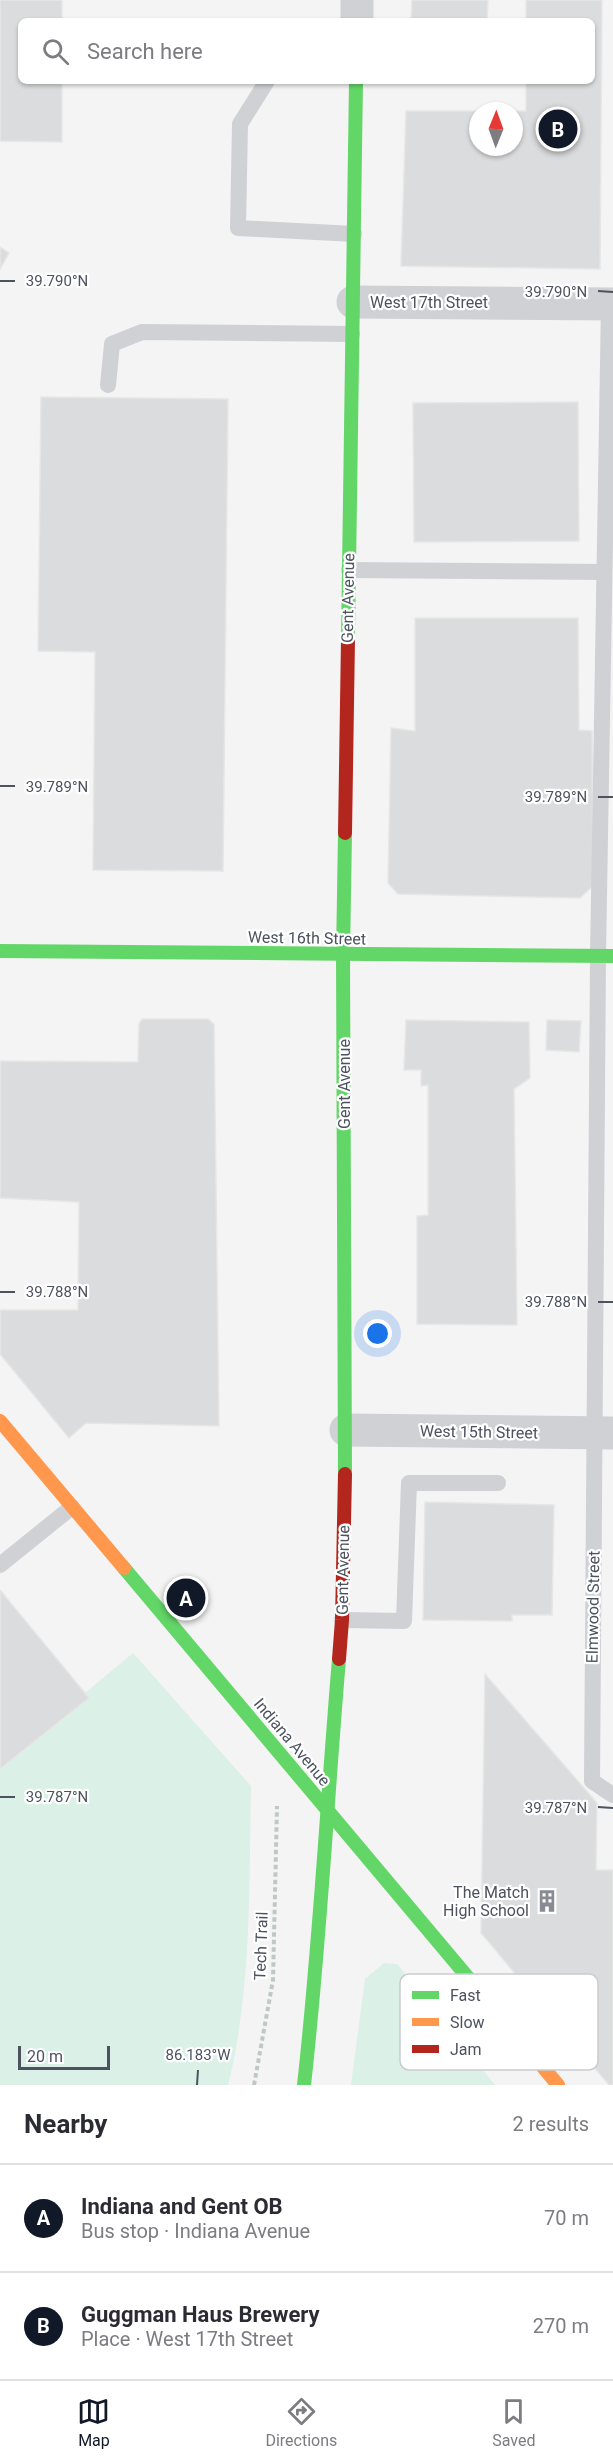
<!DOCTYPE html>
<html lang="en">
<head>
<meta charset="utf-8">
<style>
  :root { --surface:#fff; --page:#f2f2f3; --text:#2b2b33; --muted:#7c7c81; --line:#e1e1e2; --accent:#111827 }
  body { margin:0; font-family:Roboto,sans-serif; background:var(--page); color:var(--text) }
  .compass { position:absolute; left:469px; top:102px; width:54px; height:54px; border-radius:50%; background:var(--surface); box-shadow:0 2px 4px #0004; rotate:1deg }
  .scale { position:absolute; left:18px; bottom:15px; width:92px; box-sizing:border-box; padding-left:6px; border:3px solid #4c535f; border-top:0; font-size:16px; line-height:21px; white-space:nowrap; color:#4c535f; -webkit-text-stroke:4px #fff; paint-order:stroke }
  .you { position:absolute; left:378px; top:1334px; width:21px; height:21px; margin:-15px; border:4px solid #fff; border-radius:50%; background:#1a73e8; box-shadow:0 0 0 9px #1a73e833 }
  .badge { display:grid; place-items:center; width:39px; height:39px; border-radius:50%; background:var(--accent); color:#fff; font-size:20px; font-weight:700 }
  .pin { position:absolute; translate:-50% -50%; border:3px solid #fff; box-shadow:0 2px 6px #0006 }
  .list { margin:0; padding:0; list-style:none }
  h2 { display:flex; justify-content:space-between; align-items:center; height:78px; margin:0; padding:0 24px; font-size:26px }
  h2 small { font-size:20px; font-weight:400; color:var(--muted) }
  .list li { display:grid; grid-template-columns:39px 1fr auto; gap:18px; align-items:center; box-sizing:border-box; height:108px; padding:0 24px; border-top:2px solid var(--line) }
  .list b { display:block; font-size:22px; white-space:nowrap }
  .list p { margin:0; font-size:20px; white-space:nowrap; color:var(--muted) }
  .list em { font-size:20px; font-style:normal; color:var(--muted) }
  .icon { flex:none; width:33px; height:33px; fill:none; stroke:currentColor; stroke-width:2; stroke-linecap:round; stroke-linejoin:round }
  .map { position:relative; flex:none; width:613px; height:2085px; overflow:hidden }
  .search { position:absolute; background:var(--surface); box-shadow:0 2px 4px #0004; left:18px; right:18px; top:18px; height:66px; display:flex; align-items:center; gap:15px; box-sizing:border-box; padding:0 21px; border-radius:9px; color:var(--muted); font-size:22px }
  .sheet { height:294px; background:var(--surface) }
  nav { display:flex; justify-content:space-around; align-items:center; box-sizing:border-box; height:84px; border-top:2px solid var(--line); background:var(--surface); font-size:16px; color:var(--muted) }
  nav a { display:grid; justify-items:center; gap:3px }
  nav .on { color:var(--accent) }
  .map>svg:first-child { display:block }
  .green { fill:#dbf0e6 }
  .building { fill:#dbdcdd; stroke:#e6e6e6; stroke-width:1.5; fill-rule:evenodd }
  .lines { fill:none; stroke-linecap:round; stroke-linejoin:round }
  .path { stroke:#bec8c6; stroke-width:4; stroke-dasharray:4.5 3; stroke-linecap:butt }
  .lane { stroke:#cfd1d4; stroke-width:16 }
  .street { stroke:#cfd1d4; stroke-width:33 }
  .fast { stroke:#63d668; stroke-width:14 }
  .slow { stroke:#ff974d; stroke-width:14 }
  .jam { stroke:#b3261e; stroke-width:14 }
  .ticks { fill:none; stroke:#4c535f; stroke-width:2 }
  .labels { text-anchor:middle; dominant-baseline:central; stroke-width:4.5; stroke-linejoin:round; paint-order:stroke }
  .street-label { font-size:16px; fill:#4c535f; stroke:#fff }
  .poi-label { font-size:16px; fill:#4c535f; stroke:#fff; text-anchor:end }
  .key { fill:#fff; stroke:#c9cbcf; stroke-width:1.5 }
  .key-label { font-size:16px; fill:#4c535f }
  .ticks-label { font-size:15px; text-anchor:middle; fill:#4c535f; stroke:#fff; stroke-width:4.5; stroke-linejoin:round; paint-order:stroke }
</style>
</head>
<body>
<div class="map">
<svg width="613" height="2085" viewBox="0 0 613 2085">
  <rect width="100%" height="100%" fill="#f4f4f4"/>
  <g class="green">
    <path d="M133,1653l118,133c-2,97 1,204 -23,299h-228v-321z"/>
    <polygon points="384,1963 397,1964 495,2085 351,2085 365,1979"/>
  </g>
  <g class="building">
    <polygon points="0,0 62,0 62,21 21,21 21,81 62,81 62,142 0,141"/>
    <polygon points="412,0 488,0 487,21 411,21"/>
    <path d="M526,0h76l-2,269 -199,-3 5,-155h120v-30h66v-60h-66zM478,111h36v36h-36z"/>
    <polygon points="0,247 9,253 0,269"/>
    <polygon points="41,397 228,399 223,871 93,870 95,652 38,651"/>
    <polygon points="578,402 579,541 414,542 413,403"/>
    <polygon points="415,618 578,618 579,730 592,731 593,886 580,898 398,894 388,883 391,728 415,731"/>
    <polygon points="142,1019 208,1019 214,1024 219,1426 86,1423 69,1438 0,1354 0,1310 78,1310 79,1202 0,1198 0,1061 138,1062 139,1024"/>
    <polygon points="406,1020 529,1022 530,1078 514,1089 517,1325 417,1324 417,1216 428,1215 428,1085 421,1086 421,1070 404,1070"/>
    <polygon points="547,1020 581,1021 579,1052 546,1050"/>
    <polygon points="425,1502 554,1505 552,1615 512,1615 512,1621 423,1620"/>
    <polygon points="0,1590 89,1698 0,1769"/>
    <polygon points="485,1674 597,1803 596,1870 613,1870 613,2085 609,2085 481,1933"/>
  </g>
  <g class="lines">
    <polyline class="path" points="254,2085 273,1980 277,1806"/>
    <g class="lane">
      <polyline points="267,81 240,124 238,228 354,234"/>
      <polyline points="609,304 598,956 592,1781 613,1795"/>
      <polyline points="108,385 112,344 142,332 352,334"/>
      <polyline points="349,570 604,572"/>
      <polyline points="0,1565 72,1507"/>
      <polyline points="342,1620 404,1621 409,1483 498,1483"/>
    </g>
    <g class="street">
      <polyline points="357,21 357,0"/>
      <polyline points="353,302 613,304"/>
      <polyline points="346,1430 613,1433"/>
    </g>
    <g class="fast">
      <polyline points="348,639 356,81"/>
      <polyline points="345,833 343,955 345,1474"/>
      <polyline points="0,951 613,956"/>
      <polyline points="124,1568 502,2018"/>
      <path d="M304,2085c16,-142 23,-284 35,-426"/>
    </g>
    <g class="slow">
      <polyline points="0,1421 124,1568"/>
      <polyline points="502,2018 558,2085"/>
    </g>
    <g class="jam">
      <polyline points="345,833 348,639"/>
      <polyline points="339,1659 342,1620 345,1474"/>
    </g>
  </g>
  <path class="ticks" d="M0,281h15M598,291l15,1M0,786h15M598,797h15M0,1292h15M598,1302h15M0,1797h15M598,1807l15,1M197,2085l1,-15"/>
  <defs>
    <g id="building-bare" transform="scale(1.8)"><path d="M-4-6H4V6H1V3H-1V6H-4ZM-2.5-4.3h1.7v1.8h-1.7ZM.8-4.3h1.7v1.8H.8ZM-2.5-1h1.7V.8h-1.7ZM.8-1h1.7V.8H.8Z" fill="#878b93" stroke="#fff" stroke-width="2.5" paint-order="stroke"/></g>
  </defs>
  <g fill-rule="evenodd">
    <use href="#building-bare" x="547" y="1901"/>
  </g>
  <g class="labels">
    <g class="street-label">
      <text x="429" y="302">West 17th Street</text>
      <text transform="translate(348 598) rotate(-89)">Gent Avenue</text>
      <text transform="translate(307 938) rotate(1)">West 16th Street</text>
      <text transform="translate(344 1084) rotate(-90)">Gent Avenue</text>
      <text transform="translate(479 1432) rotate(1)">West 15th Street</text>
      <text transform="translate(343 1570) rotate(-89)">Gent Avenue</text>
      <text transform="translate(593 1607) rotate(-89)">Elmwood Street</text>
      <text transform="translate(292 1742) rotate(50)">Indiana Avenue</text>
      <text transform="translate(261 1946) rotate(-88)">Tech Trail</text>
    </g>
    <g class="poi-label">
      <text x="529" y="1892">The Match<tspan x="529" dy="18">High School</tspan></text>
    </g>
  </g>
  <rect x="400" y="1974" width="198" height="96" rx="9" class="key"/>
  <rect x="412" y="1991" width="27" height="8" fill="#63d668"/>
  <rect x="412" y="2018" width="27" height="8" fill="#ff974d"/>
  <rect x="412" y="2045" width="27" height="8" fill="#b3261e"/>
  <g class="key-label">
    <text x="450" y="2001">Fast</text>
    <text x="450" y="2028">Slow</text>
    <text x="450" y="2055">Jam</text>
  </g>
  <g class="ticks-label">
    <text x="57" y="286">39.790°N</text>
    <text x="556" y="297">39.790°N</text>
    <text x="57" y="792">39.789°N</text>
    <text x="556" y="802">39.789°N</text>
    <text x="57" y="1297">39.788°N</text>
    <text x="556" y="1307">39.788°N</text>
    <text x="57" y="1802">39.787°N</text>
    <text x="556" y="1813">39.787°N</text>
    <text x="198" y="2060">86.183°W</text>
  </g>
</svg>
<svg class="compass" viewBox="-18 -18 36 36"><path d="M0-13l5 13h-10z" fill="#e53935"/><path d="M0 13l5-13h-10z" fill="#7c7c81"/></svg>
<div class="scale">20 m</div>
<div class="you"></div>
<div class="pin badge" style="left:186px;top:1598px">A</div>
<div class="pin badge" style="left:558px;top:129px">B</div>
<div class="search"><svg class="icon" aria-label="search" viewBox="0 0 24 24"><circle cx="10" cy="10" r="6"/><path d="M15 15l6 6"/></svg>Search here</div>
</div>
<section class="sheet">
<h2>Nearby<small>2 results</small></h2>
<ul class="list">
<li><span class="badge">A</span><div><b>Indiana and Gent OB</b><p>Bus stop · Indiana Avenue</p></div><em>70 m</em></li>
<li><span class="badge">B</span><div><b>Guggman Haus Brewery</b><p>Place · West 17th Street</p></div><em>270 m</em></li>
</ul>
</section>
<nav>
<a class="on"><svg class="icon" aria-label="map" viewBox="0 0 24 24"><path d="M3 6l6-2 6 2 6-2v14l-6 2-6-2-6 2zM9 4v14M15 6v14"/></svg>Map</a>
<a><svg class="icon" aria-label="directions" viewBox="0 0 24 24"><path d="M12 3l9 9-9 9-9-9zM9 14v-3h6M13 9l2 2-2 2"/></svg>Directions</a>
<a><svg class="icon" aria-label="saved" viewBox="0 0 24 24"><path d="M7 4h10v16l-5-4-5 4z"/></svg>Saved</a>
</nav>
</body>
</html>
